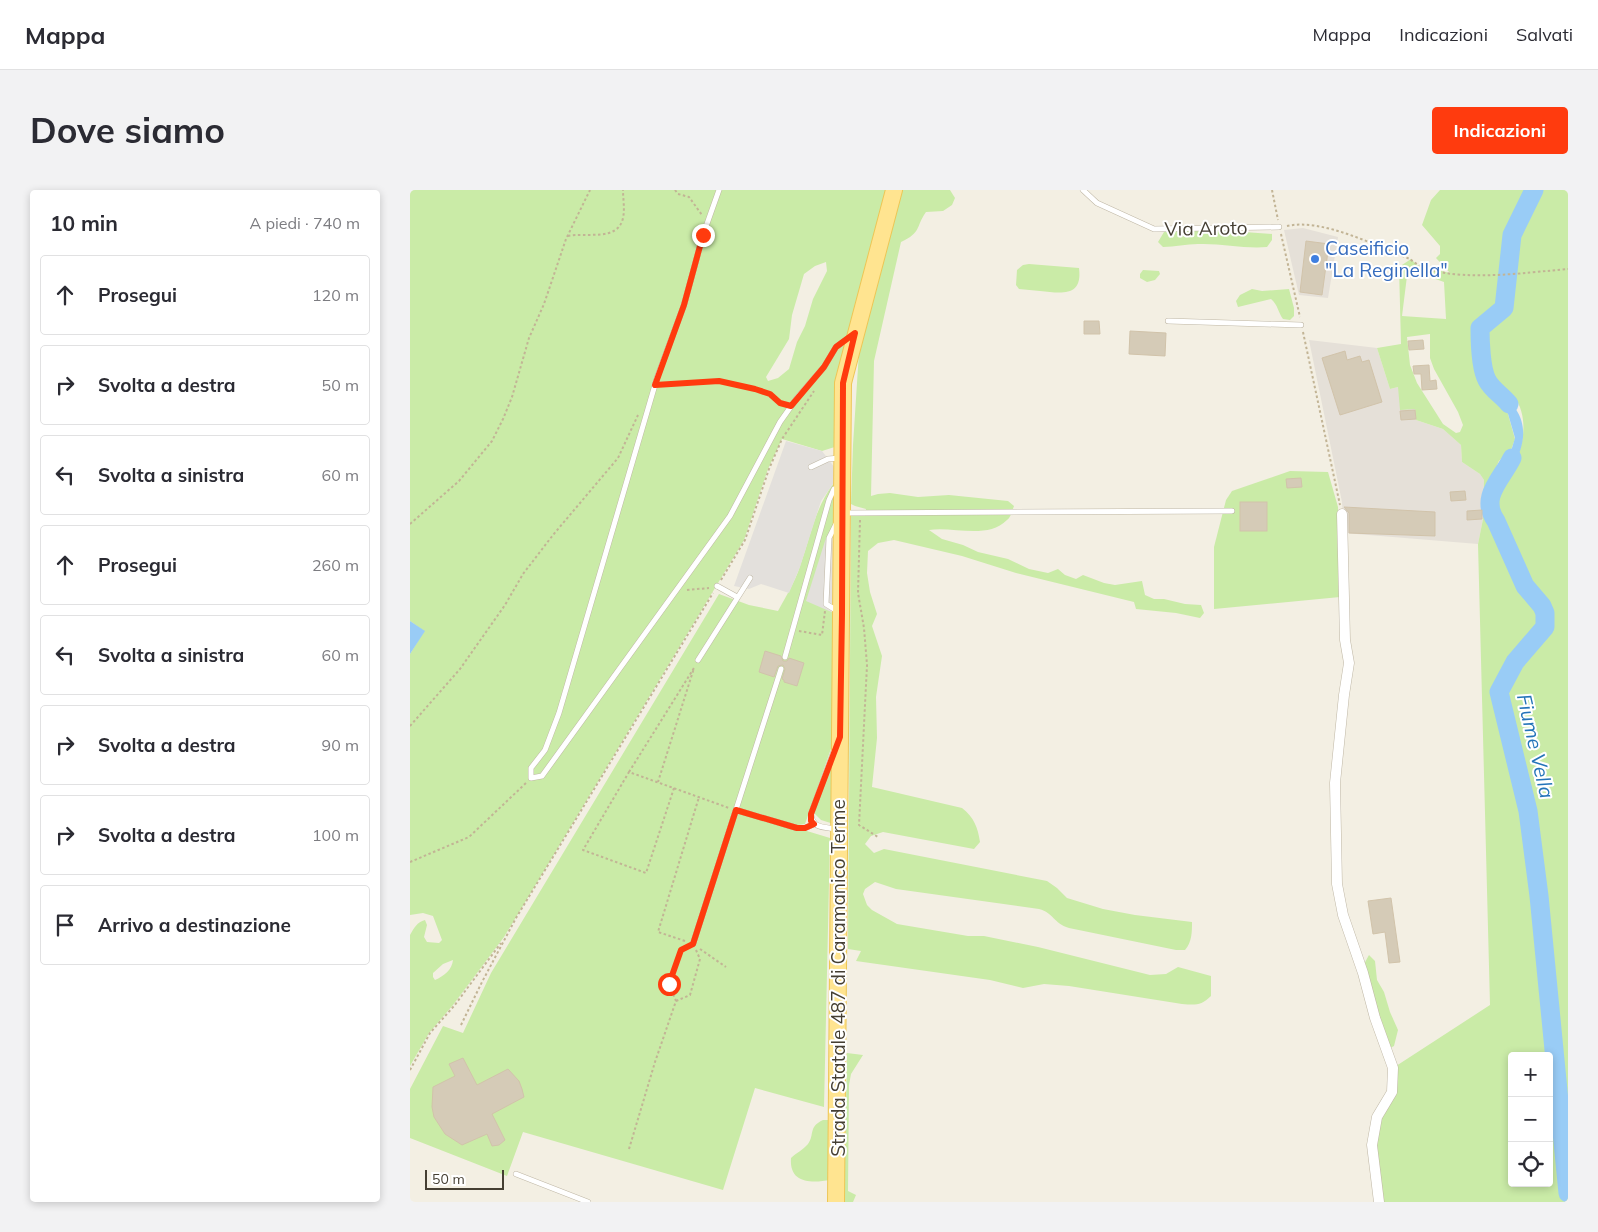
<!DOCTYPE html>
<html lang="it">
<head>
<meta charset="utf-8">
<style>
  :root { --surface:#fff; --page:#f2f2f3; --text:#2b2b33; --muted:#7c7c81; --line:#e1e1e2; --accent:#ff3b0e }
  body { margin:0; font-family:Mulish,sans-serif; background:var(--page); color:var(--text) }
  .controls { position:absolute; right:15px; bottom:15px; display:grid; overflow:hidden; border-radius:5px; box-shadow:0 2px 8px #0003 }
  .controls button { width:45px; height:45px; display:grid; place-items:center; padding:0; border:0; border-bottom:1px solid var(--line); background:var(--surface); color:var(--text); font:25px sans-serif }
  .scale { position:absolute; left:15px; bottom:12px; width:79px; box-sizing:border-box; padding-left:5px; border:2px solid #453f33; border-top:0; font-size:14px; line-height:18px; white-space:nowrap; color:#453f33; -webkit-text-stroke:4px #fff; paint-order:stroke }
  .stop { position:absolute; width:15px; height:15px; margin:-11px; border:4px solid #ff3b0e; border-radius:50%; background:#fff }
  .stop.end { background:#ff3b0e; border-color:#fff; box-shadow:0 1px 5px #0008 }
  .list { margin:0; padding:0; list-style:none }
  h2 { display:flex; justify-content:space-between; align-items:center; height:65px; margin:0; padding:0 20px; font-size:21px }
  h2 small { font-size:16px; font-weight:400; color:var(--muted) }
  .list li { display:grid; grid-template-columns:32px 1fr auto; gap:15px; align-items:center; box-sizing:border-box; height:80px; margin:0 10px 10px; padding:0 10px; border:1px solid var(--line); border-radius:5px }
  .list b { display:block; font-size:19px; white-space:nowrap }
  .list em { font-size:16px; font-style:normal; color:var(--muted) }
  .icon { flex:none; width:28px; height:28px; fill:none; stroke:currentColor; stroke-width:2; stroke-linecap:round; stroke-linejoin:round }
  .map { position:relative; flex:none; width:1158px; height:1012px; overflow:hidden; border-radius:5px }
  header { display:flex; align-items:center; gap:30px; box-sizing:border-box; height:70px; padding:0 25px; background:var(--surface); border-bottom:1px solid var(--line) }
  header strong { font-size:24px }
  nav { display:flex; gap:28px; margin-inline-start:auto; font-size:18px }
  .intro { display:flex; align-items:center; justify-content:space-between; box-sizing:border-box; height:120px; padding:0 30px }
  h1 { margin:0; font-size:35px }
  .button { padding:12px 22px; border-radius:5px; background:var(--accent); color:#fff; font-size:18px; font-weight:700 }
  main { display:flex; gap:30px; padding:0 30px }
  aside { flex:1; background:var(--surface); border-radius:5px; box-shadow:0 2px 8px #0003 }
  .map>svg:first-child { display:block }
  .industrial { fill:#e5e0d8 }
  .green { fill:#caeba7; fill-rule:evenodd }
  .sand { fill:#fcf0ba }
  .parking { fill:#e3e0dc }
  .water { fill:#99ccf6 }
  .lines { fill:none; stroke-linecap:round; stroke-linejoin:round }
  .river { stroke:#99ccf6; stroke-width:19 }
  .building { fill:#d5cbb7; stroke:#d1c3aa }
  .lane-casing { stroke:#bfb7a5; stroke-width:6 }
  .street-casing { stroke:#bfb7a5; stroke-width:11 }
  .primary-casing { stroke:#edc656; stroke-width:18 }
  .path { stroke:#c2b495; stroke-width:2; stroke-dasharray:2.5 2.5; stroke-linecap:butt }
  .lane { stroke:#fff; stroke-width:5 }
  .street { stroke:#fff; stroke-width:10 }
  .primary { stroke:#ffe490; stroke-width:16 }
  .route { stroke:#ff3b0e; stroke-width:6 }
  .shop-dot { fill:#3f7fe0; stroke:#fff; stroke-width:2 }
  .labels { text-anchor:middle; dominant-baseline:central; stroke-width:4; stroke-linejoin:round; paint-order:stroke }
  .street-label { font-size:19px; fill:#453f33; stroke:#fff }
  .shop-label { font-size:19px; fill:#366cbe; stroke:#fff; text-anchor:start }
  .water-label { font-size:20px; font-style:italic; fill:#2474b9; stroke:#fff }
</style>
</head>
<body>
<header>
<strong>Mappa</strong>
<nav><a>Mappa</a><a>Indicazioni</a><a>Salvati</a></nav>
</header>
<div class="intro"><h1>Dove siamo</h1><a class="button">Indicazioni</a></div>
<main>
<aside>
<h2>10 min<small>A piedi · 740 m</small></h2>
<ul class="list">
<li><svg class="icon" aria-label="ahead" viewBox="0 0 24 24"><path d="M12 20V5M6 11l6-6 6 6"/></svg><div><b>Prosegui</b></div><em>120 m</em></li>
<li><svg class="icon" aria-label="right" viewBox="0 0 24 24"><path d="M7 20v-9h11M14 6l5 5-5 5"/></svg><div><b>Svolta a destra</b></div><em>50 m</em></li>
<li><svg class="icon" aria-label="left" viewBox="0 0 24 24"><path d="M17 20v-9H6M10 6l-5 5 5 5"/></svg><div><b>Svolta a sinistra</b></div><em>60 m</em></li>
<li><svg class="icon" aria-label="ahead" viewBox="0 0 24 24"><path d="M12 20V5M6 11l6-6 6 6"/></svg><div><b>Prosegui</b></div><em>260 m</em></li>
<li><svg class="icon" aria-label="left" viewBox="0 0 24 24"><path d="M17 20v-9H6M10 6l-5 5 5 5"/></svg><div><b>Svolta a sinistra</b></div><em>60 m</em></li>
<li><svg class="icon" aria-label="right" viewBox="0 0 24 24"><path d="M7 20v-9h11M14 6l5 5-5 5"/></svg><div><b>Svolta a destra</b></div><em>90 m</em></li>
<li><svg class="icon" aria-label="right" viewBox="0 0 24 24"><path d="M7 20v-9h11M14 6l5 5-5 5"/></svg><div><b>Svolta a destra</b></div><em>100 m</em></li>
<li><svg class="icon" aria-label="arrive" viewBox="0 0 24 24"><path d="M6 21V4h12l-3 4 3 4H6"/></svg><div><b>Arrivo a destinazione</b></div></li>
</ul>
</aside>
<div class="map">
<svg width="1158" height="1012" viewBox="0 0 1158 1012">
  <rect width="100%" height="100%" fill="#f3efe3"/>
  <g class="industrial">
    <polygon points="893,38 928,47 918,108 889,105 874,40"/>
    <polygon points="899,150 967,158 980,199 988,197 1006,219 1006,230 1033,239 1051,255 1052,272 1070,284 1074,290 1073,329 1068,354 934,343 932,312"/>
  </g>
  <g class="green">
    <path d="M0,0h483l-38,143 -14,112 -19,6 -40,-12 -14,30 -24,71 -240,397 -51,68 -24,28 -19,33v-131c4,-7 7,-13 15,-15l2,5 -3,12 3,5 12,1 3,-3 -9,-24 -10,-3 -13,2v-261l14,-23 -14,-10zM416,72l1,9 -14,28 -8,27 -8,16 -8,27 -11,9 -10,3 -2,-4 23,-38 3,-24 12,-41 11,-8zM43,770c-1,10 -9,16 -18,20l-2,-3v-4l10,-9z"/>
    <path d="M490,0h50l5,8 -3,7 -9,6 -17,1c-11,16 -4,20 -25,30l-27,119 -3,135 7,-2 12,-1 28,4 31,-2 59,6 6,5c-2,5 -3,11 -7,14 -20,20 -54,6 -78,10l13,9 21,6 15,7 30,7 21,10 19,4 10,-4 7,6 11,4 7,-4 21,8 11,2 27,-4 3,14 9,4h10l21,5 16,1 3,8 -4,5 -24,-5 -40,-4 -2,-7 -118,-29 -54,-17 -68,-16 -16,3 -10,8 -1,22 3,19 7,22 -5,12 10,30 -6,41 1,41 -5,49 90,21c12,9 16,20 18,34l-6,7 -91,-17 -12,4 -6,8 9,9 10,-4 163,32 10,7 10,10 36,11 32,6 57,7c0,10 0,20 -7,28h-9l-107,-22c-16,-5 -15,-15 -30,-19l-143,-20 -21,-7 -10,7 -2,5 4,11 5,5 25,14 71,12h16l54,11 112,28 16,-1 12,-7 33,9v20c-10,10 -16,9 -29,8l-113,-18 -25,-2 -21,4 -33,-8 -134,-19 5,-10 -13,-2 3,-433h14l1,-7 -11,-3 -4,-2 2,-59 6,-93z"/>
    <path d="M1030,0h128v1012h-189l-6,-56 4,-29 15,-25 1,-24 97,-63 -12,-461 5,-25 1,-39 -4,-6 -18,-12 -1,-17 -18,-16 -27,-9 -1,-11 -15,1 -2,-23 -8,2 -13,-41 24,-4 -2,-77 12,-8 6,6 33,8 -14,-15 4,-4v-8l-18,-21 9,-25zM1002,84l12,1 20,7 2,37 -44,-3 5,-40zM1020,144v24l4,11 24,43 5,13 -3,7 -4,1 -13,-9 -26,-41 -7,-18 -3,-28zM1082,194l16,14 6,-2c18,26 7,57 -6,83l-14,-6 5,-12 12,-11 4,-11 -9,-32 -13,-11zM1102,866h37v127h-37z"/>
    <path d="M763,40c33,1 66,1 99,4v6l-5,7c-23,2 -46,-4 -69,-3 -12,0 -23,3 -35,3l-5,-5 6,-10z"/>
    <path d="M619,74l50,4c4,30 -19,25 -39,23 -7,-1 -14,-1 -21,-2l-3,-4 1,-15 6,-5z"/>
    <polygon points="733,80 749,81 750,84 745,90 737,92 730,88 730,84"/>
    <path d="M842,99l10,2 27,-2 5,19v8l-4,4 -7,-1c-5,-7 -5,-14 -12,-20l-33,8 -2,-6 4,-6z"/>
    <polygon points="880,281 918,282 928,317 930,407 804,419 804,357 816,310 822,301"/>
    <path d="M423,294l5,11 -2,119v120l-31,90 -7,1 -1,3 33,10 -6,269 -69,-19 -32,102 -200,-58 -16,44 -97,-38v-49l33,-63 20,7 28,-60 228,-379 30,11 29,6c8,-15 17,-29 22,-45 11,-31 14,-55 33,-82z"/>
    <polygon points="426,564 427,635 411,630 404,623"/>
    <polygon points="959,765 965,771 967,790 974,802 980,822 988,840 984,856 980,858 978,857 954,774"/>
    <polygon points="437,863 453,865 441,884 439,895 438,1001 446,1005 443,1012 434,1012"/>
    <path d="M413,930h10l-3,60c-18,3 -41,4 -39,-22 5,-5 12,-8 17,-14 7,-10 0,-17 15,-24z"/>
  </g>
  <polygon class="sand" points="1101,260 1098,271 1087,285 1088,289 1084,282 1089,271"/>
  <g class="parking">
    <polygon points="376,251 412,261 425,278 423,294 411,311 390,377 379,403 351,394 339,399 324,396"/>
    <polygon points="428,325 426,424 396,411 415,351"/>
  </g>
  <g class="water">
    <path d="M1082,194c39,32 38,52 16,95l-7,2 -3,-2 -1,-3 11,-15 7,-23 -9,-31 -13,-11 -3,-8z"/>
    <polygon points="0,431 15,441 0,464"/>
  </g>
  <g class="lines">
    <g class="river">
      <path d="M1099,214c-7,-9 -17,-14 -22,-24 -6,-11 -7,-39 -7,-52l24,-20 8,-73 22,-45"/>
      <path d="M1102,268c-10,21 -33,39 -16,63l29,65 17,20 3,7v14l-30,35 -16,30 29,119 11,85 29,297"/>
    </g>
  </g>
  <g class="building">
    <polygon points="896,51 919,54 912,105 890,102"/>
    <polygon points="674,131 689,131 690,144 674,144"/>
    <polygon points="720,141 756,143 755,166 719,164"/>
    <polygon points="1013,150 1014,159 999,160 998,151"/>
    <polygon points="935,161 937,170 950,166 952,172 959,170 972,212 930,225 912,168"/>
    <polygon points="1019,175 1020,191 1026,190 1027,199 1012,200 1011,184 1004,184 1003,176"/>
    <polygon points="1005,220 1006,229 991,230 990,221"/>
    <polygon points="891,288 892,297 877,298 876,289"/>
    <polygon points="1055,301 1056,310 1041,311 1040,302"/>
    <rect x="830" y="312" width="27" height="29"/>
    <polygon points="934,317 1025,322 1025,346 939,343 939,323"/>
    <polygon points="1072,320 1072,329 1057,330 1057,321"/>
    <polygon points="355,461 371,466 373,471 377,471 379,468 394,473 387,496 374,492 374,490 372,489 375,479 373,475 368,476 364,487 349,482"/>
    <polygon points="981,708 990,772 979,773 975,742 963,744 958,711"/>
    <polygon points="53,868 67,895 98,879 109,891 112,899 114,907 82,924 95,950 89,955 82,956 77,944 52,955 35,944 24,927 22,917 23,897 45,886 39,874"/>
  </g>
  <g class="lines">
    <g class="lane-casing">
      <g id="lane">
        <polyline points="309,0 293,45 274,115 247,188 149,523 135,560 121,578 121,588 132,586 320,326 370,232 387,208 414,177 426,157 440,147"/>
        <polyline points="673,0 687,13 744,39 869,37"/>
        <polyline points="758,131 891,135"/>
        <polyline points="401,277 418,269 430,268"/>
        <polyline points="434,323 822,321"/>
        <polyline points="426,334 419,348 416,414 429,422"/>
        <polyline points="307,396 327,407"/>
        <polyline points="375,467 419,310 424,299 430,298"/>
        <polyline points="288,470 340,388"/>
        <path d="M424,561l-23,63c1,15 14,13 26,15"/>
        <polyline points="326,620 387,638 395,638 404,634"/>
        <polyline points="283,754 371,479"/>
        <polyline points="106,984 178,1012"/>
      </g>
    </g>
    <g class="street-casing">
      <polyline id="street" points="932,324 935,450 939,473 934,505 925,593 927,694 933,725 953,783 965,828 983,878 982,902 967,927 962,955 969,1012"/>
    </g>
    <g class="primary-casing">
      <polyline id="primary" points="426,1012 433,193 484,0"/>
    </g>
    <g class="path">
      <polyline points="265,0 268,4 279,7 292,25"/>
      <polyline points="862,0 868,30"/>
      <path d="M877,36c36,-8 89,20 123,33 30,27 119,13 158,10"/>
      <polyline points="871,44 890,127"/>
      <path d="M158,46c17,-4 50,6 55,-18 2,-9 0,-19 0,-28"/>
      <polyline points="893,142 930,315"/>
      <polyline points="253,194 309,191 345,199 360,204 373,214"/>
      <polyline points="450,330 448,403 454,438 457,475 449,635 468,647"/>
      <polyline points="0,334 49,291 82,251 93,229 102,207 119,148 134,114 156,49 180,0"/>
      <polyline points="311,390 335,350 359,279 372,249 404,201"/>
      <polyline points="277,400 299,398"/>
      <polyline points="389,441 412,445 415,421"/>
      <polyline points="0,536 50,479 95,415 113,384 143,345 208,268 228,225"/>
      <polyline points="219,582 284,478 248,592"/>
      <polyline points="264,598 236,683 173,660 219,582 319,618"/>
      <polyline points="0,672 59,647 116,593"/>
      <polyline points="275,751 248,742 289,607"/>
      <polyline points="290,759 316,777"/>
      <polyline points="266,811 280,805 290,769 286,760"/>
      <polyline points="51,835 72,792 106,728 303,403"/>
      <polyline points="0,880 20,843 44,816 91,753"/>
      <polyline points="219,959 245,872 266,811 259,794 271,760 277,757"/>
    </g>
    <use href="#lane" class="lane"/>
    <use href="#street" class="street"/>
    <use href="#primary" class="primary"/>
  </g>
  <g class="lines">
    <polyline class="route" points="259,794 271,760 283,754 326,620 387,638 395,638 404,634 401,631 401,624 430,547 432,424 433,193 445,143 426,157 414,177 381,216 370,213 360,204 345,199 309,191 245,195 274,115 293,45"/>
  </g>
  <circle class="shop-dot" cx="905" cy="69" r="5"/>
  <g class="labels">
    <g class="street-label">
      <text transform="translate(796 38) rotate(-1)">Via Aroto</text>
      <text transform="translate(428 788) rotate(-90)">Strada Statale 487 di Caramanico Terme</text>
    </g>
    <g class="shop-label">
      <text x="915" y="58">Caseificio<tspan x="915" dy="22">"La Reginella"</tspan></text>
    </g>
    <g class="water-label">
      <text transform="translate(1126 556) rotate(77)">Fiume Vella</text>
    </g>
  </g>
</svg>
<div class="controls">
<button>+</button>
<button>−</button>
<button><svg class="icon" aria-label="locate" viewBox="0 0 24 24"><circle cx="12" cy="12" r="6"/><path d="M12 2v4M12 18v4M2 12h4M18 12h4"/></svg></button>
</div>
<div class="scale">50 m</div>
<div class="stop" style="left:259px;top:794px"></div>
<div class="stop end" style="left:293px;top:45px"></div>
</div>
</main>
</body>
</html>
